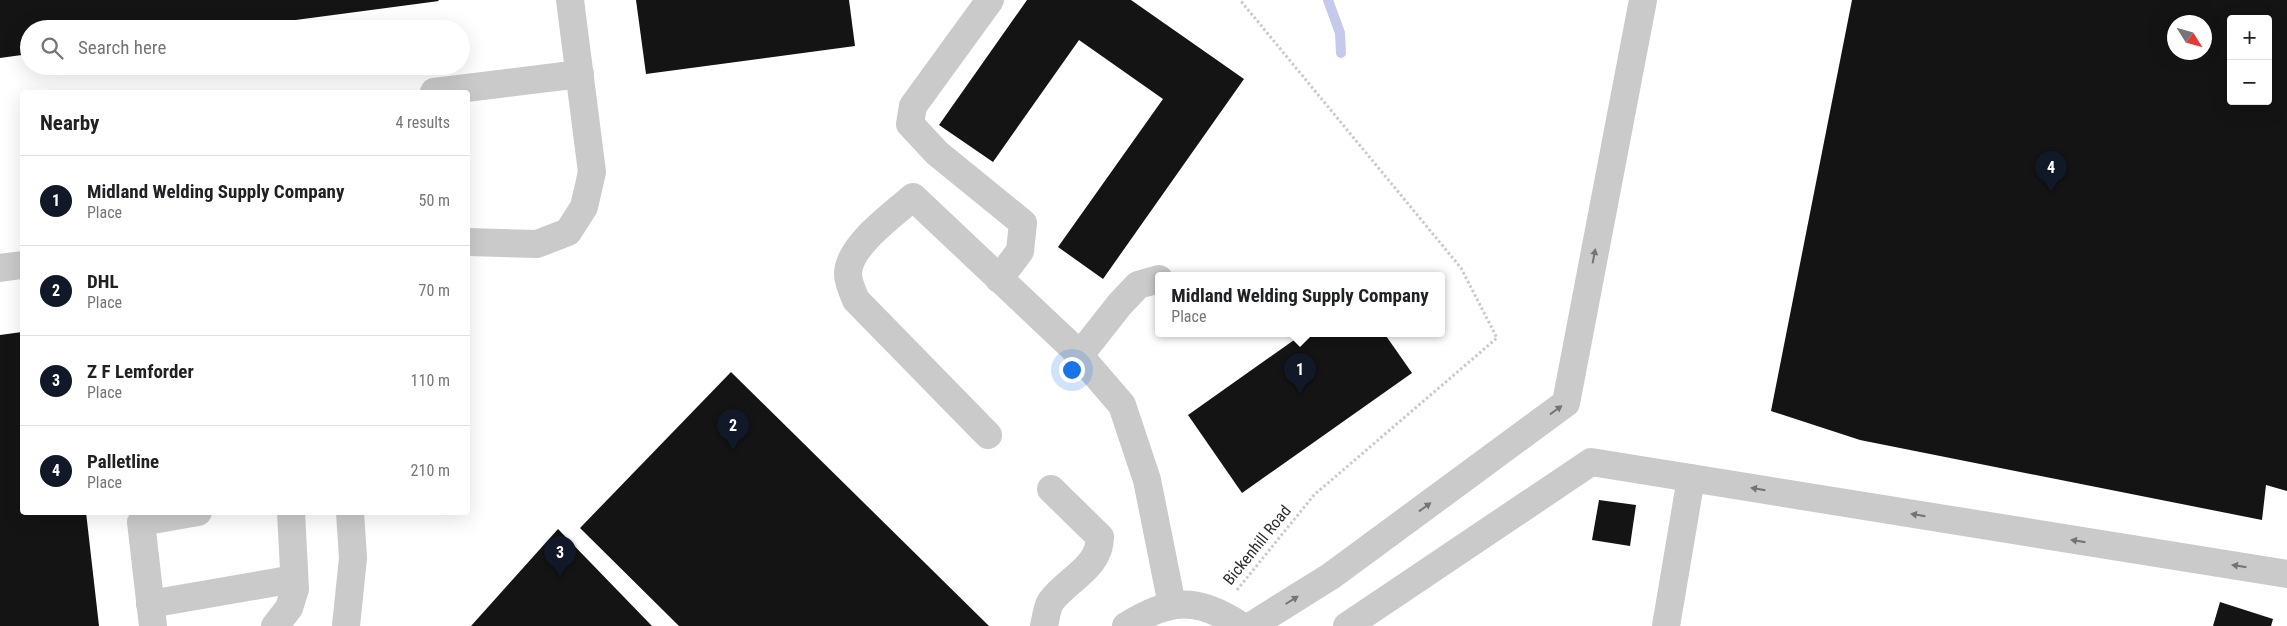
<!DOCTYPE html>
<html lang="en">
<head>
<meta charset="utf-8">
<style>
  :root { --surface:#fff; --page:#f6f6f6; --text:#202124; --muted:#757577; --line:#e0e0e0; --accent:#111827 }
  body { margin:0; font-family:"Roboto Condensed",sans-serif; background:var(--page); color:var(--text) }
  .controls { position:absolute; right:15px; top:15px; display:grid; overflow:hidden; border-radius:5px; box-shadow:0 5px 20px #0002 }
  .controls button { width:45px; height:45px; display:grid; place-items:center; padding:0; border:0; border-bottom:1px solid var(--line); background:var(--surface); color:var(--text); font:25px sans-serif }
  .compass { position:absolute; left:2167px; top:15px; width:45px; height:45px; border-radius:50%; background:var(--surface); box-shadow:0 5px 20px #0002; rotate:127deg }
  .you { position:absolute; left:1071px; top:369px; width:18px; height:18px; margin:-12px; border:4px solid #fff; border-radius:50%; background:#1a73e8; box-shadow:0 0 0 8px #1a73e833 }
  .badge { display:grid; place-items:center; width:32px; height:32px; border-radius:50%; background:var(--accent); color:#fff; font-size:16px; font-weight:700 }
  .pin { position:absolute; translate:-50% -41px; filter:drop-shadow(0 1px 2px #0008) }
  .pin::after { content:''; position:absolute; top:26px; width:18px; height:15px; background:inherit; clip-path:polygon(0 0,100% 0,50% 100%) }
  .popup { position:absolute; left:1155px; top:272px; width:290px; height:65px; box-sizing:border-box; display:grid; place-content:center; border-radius:5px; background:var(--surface); filter:drop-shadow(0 1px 4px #0005); font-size:16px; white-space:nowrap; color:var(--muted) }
  .popup b { font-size:19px; color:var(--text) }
  .popup::after { content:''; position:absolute; left:50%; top:100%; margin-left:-10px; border:10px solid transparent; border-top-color:var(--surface) }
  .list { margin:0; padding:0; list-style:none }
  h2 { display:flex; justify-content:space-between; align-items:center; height:65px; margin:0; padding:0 20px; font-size:21px }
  h2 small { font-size:16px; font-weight:400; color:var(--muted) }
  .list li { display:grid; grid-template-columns:32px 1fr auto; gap:15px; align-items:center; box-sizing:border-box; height:90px; padding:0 20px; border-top:1px solid var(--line) }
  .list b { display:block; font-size:19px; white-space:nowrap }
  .list p { margin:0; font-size:16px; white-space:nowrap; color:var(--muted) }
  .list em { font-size:16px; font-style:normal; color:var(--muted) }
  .icon { flex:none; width:28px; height:28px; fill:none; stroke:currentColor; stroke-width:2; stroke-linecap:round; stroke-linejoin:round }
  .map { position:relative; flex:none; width:2287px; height:626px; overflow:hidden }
  .search { position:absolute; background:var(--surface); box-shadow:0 5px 20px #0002; left:20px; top:20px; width:450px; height:55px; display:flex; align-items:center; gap:12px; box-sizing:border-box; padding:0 18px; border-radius:28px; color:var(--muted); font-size:19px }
  .panel { position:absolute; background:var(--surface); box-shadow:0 5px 20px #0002; left:20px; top:90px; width:450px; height:425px; border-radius:5px }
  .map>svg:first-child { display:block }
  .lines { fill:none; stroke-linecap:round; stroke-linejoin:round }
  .stream { stroke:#c6c9ec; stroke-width:10 }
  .building { fill:#141414; fill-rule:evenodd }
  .path { stroke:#cacaca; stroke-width:3; stroke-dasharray:2.5 2.5; stroke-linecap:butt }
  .minor { stroke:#cacaca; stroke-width:28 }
  .oneway { fill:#747474 }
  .labels { text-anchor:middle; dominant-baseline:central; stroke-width:5; stroke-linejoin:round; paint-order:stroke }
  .street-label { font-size:16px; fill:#2d2d2d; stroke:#fff }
</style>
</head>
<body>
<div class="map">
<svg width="2287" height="626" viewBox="0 0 2287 626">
  <rect width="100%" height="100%" fill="#fff"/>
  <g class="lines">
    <polyline class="stream" points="1328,0 1340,33 1341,53"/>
  </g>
  <g class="building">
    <polygon points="0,0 438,0 439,1 227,29 29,29 29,54 0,58"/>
    <polygon points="636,0 849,0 855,46 646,74"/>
    <polygon points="1027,0 1131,0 1244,79 1103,279 1058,247 1163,99 1079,40 993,162 939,125"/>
    <path d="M1852,0h435v491l-21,-6 -4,35 -402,-80 -89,-29zM2231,19h37v82h-37zM2174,22h30v30h-30z"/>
    <polygon points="22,332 22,512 86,512 99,626 0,626 0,335"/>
    <polygon points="1304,333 1384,333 1412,373 1242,493 1188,415"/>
    <polygon points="731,372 989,626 679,626 580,528"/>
    <polygon points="1599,500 1636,505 1630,546 1592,540"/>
    <polygon points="558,529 652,626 471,626"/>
    <polygon points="2220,602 2273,619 2271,626 2213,626"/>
  </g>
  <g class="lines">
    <polyline class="path" points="1237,590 1314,495 1497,338 1461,268 1240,0"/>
    <g class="minor">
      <polyline points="990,0 913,106 910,124 937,153 1023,223 1020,251 999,279"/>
      <polyline points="434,92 580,74"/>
      <polyline points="468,242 537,244 568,232 584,207 592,172 570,0"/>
      <polyline points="0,268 22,265"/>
      <polyline points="1079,356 1120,304 1138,285 1159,279"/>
      <path d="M988,435l-132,-135c-3,-7 -8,-18 -8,-26 0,-28 45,-59 65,-77l159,150 50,58 25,75 25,125"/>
      <polyline points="150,604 294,579"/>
      <polyline points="153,626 141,522 198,512"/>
      <polyline points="275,626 289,608 295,589 291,512"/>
      <polyline points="346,626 353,558 350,512"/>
      <path d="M1044,626c2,-8 3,-20 8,-26 16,-21 48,-33 48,-63l-49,-48"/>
      <path d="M1126,626c44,-28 72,-29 115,0"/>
      <polyline points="1251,626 1331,576 1566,403 1643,0"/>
      <polyline points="1347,626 1591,462 2287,574"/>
      <polyline points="1666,626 1691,478"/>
    </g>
  </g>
  <defs><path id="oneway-solid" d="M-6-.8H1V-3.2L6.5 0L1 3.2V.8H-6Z" transform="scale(1.25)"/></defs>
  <g class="oneway">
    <use href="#oneway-solid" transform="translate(1594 256) rotate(-79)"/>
    <use href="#oneway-solid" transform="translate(1556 410) rotate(-36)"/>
    <use href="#oneway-solid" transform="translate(1758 489) rotate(-171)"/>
    <use href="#oneway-solid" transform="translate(1425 507) rotate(-36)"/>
    <use href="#oneway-solid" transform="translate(1918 515) rotate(-171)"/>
    <use href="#oneway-solid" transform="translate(2078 541) rotate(-171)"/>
    <use href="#oneway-solid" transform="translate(2239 566) rotate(-171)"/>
    <use href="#oneway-solid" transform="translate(1292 600) rotate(-32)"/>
  </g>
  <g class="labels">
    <g class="street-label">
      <text transform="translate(1257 545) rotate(-51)">Bickenhill Road</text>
    </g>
  </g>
</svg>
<div class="controls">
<button>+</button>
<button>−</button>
</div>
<svg class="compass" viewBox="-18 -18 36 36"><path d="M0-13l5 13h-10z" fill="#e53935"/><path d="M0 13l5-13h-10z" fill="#757577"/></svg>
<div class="you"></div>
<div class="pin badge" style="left:1300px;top:394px">1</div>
<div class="popup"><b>Midland Welding Supply Company</b>Place</div>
<div class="pin badge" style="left:733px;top:450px">2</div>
<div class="pin badge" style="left:560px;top:577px">3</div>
<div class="pin badge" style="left:2051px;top:192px">4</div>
<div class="search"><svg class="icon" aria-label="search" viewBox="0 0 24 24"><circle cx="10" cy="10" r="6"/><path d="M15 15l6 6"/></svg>Search here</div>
<section class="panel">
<h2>Nearby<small>4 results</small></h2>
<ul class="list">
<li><span class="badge">1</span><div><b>Midland Welding Supply Company</b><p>Place</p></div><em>50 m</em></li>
<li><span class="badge">2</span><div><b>DHL</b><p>Place</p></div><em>70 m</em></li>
<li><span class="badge">3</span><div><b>Z F Lemforder</b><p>Place</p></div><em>110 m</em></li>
<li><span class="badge">4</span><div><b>Palletline</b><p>Place</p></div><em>210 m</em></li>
</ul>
</section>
</div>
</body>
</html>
